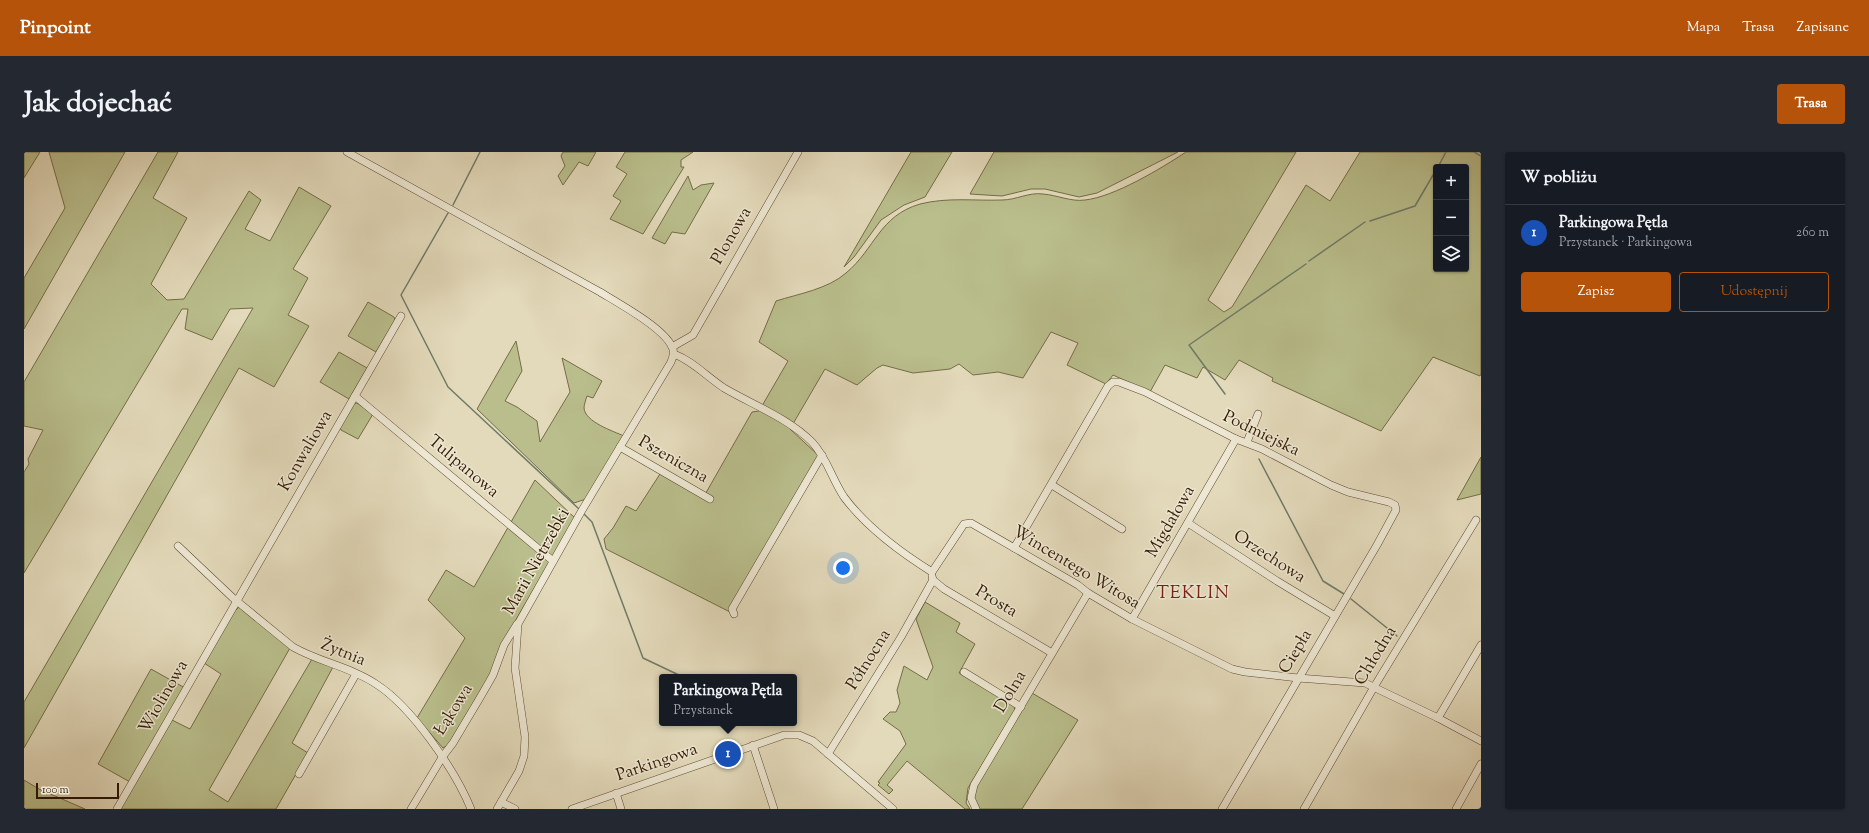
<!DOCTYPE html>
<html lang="pl">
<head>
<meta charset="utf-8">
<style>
  :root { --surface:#171b24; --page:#242831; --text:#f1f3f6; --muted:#9ea1a6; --line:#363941; --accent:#b45309 }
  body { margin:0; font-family:"Sorts Mill Goudy",serif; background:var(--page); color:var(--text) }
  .controls { position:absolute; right:12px; top:12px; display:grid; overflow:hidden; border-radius:4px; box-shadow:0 1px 3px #0004 }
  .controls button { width:36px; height:36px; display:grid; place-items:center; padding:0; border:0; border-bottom:1px solid var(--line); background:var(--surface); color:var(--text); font:20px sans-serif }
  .scale { position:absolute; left:12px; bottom:10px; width:83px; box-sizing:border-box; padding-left:4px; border:2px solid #341b02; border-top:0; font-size:11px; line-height:14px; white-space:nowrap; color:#341b02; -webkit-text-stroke:3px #ede7d3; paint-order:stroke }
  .you { position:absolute; left:819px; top:416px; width:14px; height:14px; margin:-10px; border:3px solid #fff; border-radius:50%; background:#1a73e8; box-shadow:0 0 0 6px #1a73e833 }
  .badge { display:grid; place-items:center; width:26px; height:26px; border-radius:50%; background:var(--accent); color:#fff; font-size:13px; font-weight:700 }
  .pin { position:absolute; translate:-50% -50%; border:2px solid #fff; box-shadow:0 1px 4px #0006 }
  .popup { position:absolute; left:635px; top:522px; width:138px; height:52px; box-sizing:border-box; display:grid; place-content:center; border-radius:4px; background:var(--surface); filter:drop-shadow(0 1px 3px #0005); font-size:13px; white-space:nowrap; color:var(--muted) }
  .popup b { font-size:15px; color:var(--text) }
  .popup::after { content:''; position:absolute; left:50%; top:100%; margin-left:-8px; border:8px solid transparent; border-top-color:var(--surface) }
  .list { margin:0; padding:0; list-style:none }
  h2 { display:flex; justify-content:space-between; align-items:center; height:52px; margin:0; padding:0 16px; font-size:17px }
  h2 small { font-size:13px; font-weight:400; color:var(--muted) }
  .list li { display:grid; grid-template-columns:26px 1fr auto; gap:12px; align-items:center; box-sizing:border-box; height:56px; padding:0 16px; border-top:1px solid var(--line) }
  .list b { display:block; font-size:15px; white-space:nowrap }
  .list p { margin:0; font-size:13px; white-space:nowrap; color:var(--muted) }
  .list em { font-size:13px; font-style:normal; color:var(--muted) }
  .actions { display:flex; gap:8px; padding:12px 16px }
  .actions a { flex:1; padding:9px 0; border:1px solid var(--accent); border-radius:4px; text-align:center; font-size:14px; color:var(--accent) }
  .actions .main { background:var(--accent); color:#fff }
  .icon { flex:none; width:22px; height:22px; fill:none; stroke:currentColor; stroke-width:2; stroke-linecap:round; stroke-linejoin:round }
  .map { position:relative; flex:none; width:1457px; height:657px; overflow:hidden; border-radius:4px }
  header { display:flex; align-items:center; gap:24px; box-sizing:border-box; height:56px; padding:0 20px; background:var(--accent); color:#fff }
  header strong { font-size:19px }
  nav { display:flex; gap:22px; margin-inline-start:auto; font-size:14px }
  .intro { display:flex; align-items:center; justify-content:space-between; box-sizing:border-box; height:96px; padding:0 24px }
  h1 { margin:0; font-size:28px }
  .button { padding:10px 18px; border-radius:4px; background:var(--accent); color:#fff; font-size:14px; font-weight:700 }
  main { display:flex; gap:24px; padding:0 24px }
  aside { flex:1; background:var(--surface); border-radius:4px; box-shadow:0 1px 3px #0004 }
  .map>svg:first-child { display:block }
  .green { fill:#b9be8c; stroke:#766c47; fill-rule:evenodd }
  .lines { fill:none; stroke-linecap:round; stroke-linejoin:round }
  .stream { stroke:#6f7b67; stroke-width:1.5 }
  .minor-casing { stroke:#604b30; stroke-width:8 }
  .minor { stroke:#ede7d3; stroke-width:7 }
  .labels { text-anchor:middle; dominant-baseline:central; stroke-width:3; stroke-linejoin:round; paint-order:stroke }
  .street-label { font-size:17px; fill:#341b02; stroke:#ede7d3 }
  .neighbourhood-label { font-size:18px; letter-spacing:1px; fill:#7a1f14; stroke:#ede7d3 }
</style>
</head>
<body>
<header>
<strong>Pinpoint</strong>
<nav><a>Mapa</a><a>Trasa</a><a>Zapisane</a></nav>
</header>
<div class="intro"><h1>Jak dojechać</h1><a class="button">Trasa</a></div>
<main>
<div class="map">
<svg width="1457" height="657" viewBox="0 0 1457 657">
  <rect width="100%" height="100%" fill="#e3dabb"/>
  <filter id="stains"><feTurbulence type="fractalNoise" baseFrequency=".005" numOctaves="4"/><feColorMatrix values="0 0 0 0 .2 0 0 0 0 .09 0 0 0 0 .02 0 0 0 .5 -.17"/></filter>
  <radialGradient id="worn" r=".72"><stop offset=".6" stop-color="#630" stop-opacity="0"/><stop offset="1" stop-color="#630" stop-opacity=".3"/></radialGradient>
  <g class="green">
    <polygon points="0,0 16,0 0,26"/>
    <polygon points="25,0 101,0 0,177 0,126 41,56"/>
    <polygon points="134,0 154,0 129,46 163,66 127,132 143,148 160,147 225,39 237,48 221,77 246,89 275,35 307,54 269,117 284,126 264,163 285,174 250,235 215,216 0,596 0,550 229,156 206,157 188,188 161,177 164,157 158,157 0,421 0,320 5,312 4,307 19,278 0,274 0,230"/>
    <polygon points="539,0 572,0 564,14 555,10 539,33 534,24 541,14 537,4"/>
    <polygon points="601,0 669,0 657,8 657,15 660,15 619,82 586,67 597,49 589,44 603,22 592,15"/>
    <polygon points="887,0 928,0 901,45 880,53 857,68 830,105 820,115"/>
    <polygon points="970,0 1154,0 1073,41 1055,45 1021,37 1007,37 978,44 946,42"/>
    <path d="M1162,0h110l-88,148 16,12 8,-5 74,-122 24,16 30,-49h121v222l-1,2 -47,-19 -52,74 -109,-50 1,-3 -34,-18 -14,20 -22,-13 -6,11 -32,-13 -15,27 -37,-17 -7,9 -39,-19 11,-22 -27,-11 -28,46 -25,-6 -25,3 -14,-11 -9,5 -37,4 -30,-8 -6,3 -20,17 -32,-16 -35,60 29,27 -89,156 -124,-63 -2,-10 9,-11 13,-22 10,5 24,-37 43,24 49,-86 7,-1 29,-50 -29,-19 17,-41c22,-7 52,-12 70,-28 29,-24 33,-57 74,-69 28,-7 54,-3 82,-4 14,0 27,-8 41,-6 14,1 28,8 42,6 29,-3 77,-32 101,-48zM1412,15h30v102h-30z"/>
    <polygon points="664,24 669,38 677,33 690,31 661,82 648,80 641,92 628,86"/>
    <polygon points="344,150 370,165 371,168 352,200 324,184"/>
    <path d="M492,189l6,30 -17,30 12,6 20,14 3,21 30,-50 -8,-34 40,23 -9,17 -6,-2c-1,3 -3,9 -3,12 1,14 29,23 40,28l-38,63 -12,4 -97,-94z"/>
    <polygon points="315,200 343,216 325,247 296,230"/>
    <polygon points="333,251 349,262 334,287 317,278 316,275 329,252"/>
    <polygon points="1457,305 1457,342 1433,348"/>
    <polygon points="511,328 551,366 479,490 466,523 424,593 419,596 393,566 441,486 404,448 422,418 450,435"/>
    <polygon points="901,450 936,471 932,480 951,492 935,521 989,552 991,558 944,636 942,651 946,657 941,657 883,609 863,633 869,638 865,642 854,633 856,631 854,630 882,592 876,579 859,567 866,560 872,560 876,551 873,538 880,514 903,528 909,515 892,467"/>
    <polygon points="215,455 266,496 185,638 204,650 288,507 309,515 268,591 284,601 252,657 95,657 146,567 166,577 197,522 180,511 210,460"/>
    <polygon points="127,517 161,536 106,630 74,612"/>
    <polygon points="1008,541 1054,568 998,657 955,657 950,648 950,639"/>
    <polygon points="0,628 15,637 61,657 0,657"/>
  </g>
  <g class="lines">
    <g class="stream">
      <polyline points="1450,0 1457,4"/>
      <polyline points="1414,15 1422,0"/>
      <polyline points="429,53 456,0"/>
      <polyline points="424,61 377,143 424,235 555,357"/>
      <polyline points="1346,69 1391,54 1412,18"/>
      <polyline points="1285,109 1341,70"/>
      <polyline points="1201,242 1165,193 1282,112"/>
      <polyline points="1235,307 1299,429 1320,442"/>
      <polyline points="560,362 568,370 619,506 659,525"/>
      <polyline points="1327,447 1373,484"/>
    </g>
    <g class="minor-casing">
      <g id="minor">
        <path d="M323,0l253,140c18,11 64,36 72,55 3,5 1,10 -1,15l-90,150 -63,112 -3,44 10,69 -1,19 -5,15 -22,38"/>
        <polyline points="648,195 669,183 774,0"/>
        <path d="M650,202c19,7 33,23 50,34 29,17 64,30 88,54 15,16 20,37 32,55 23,31 56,55 88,75"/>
        <polyline points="331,244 529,409"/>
        <polyline points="1223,290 1234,262"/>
        <polyline points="596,295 686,347"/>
        <polyline points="1028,333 1098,377"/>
        <polyline points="1164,371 1253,429 1311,464"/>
        <path d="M154,394l55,52 60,49c26,15 58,20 83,37 36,23 79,86 95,125"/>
        <polyline points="990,396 1084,234 1089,230 1095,230 1121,240 1212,287 1238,297 1307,333 1324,340 1365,350 1371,353 1372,358 1353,393 1198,657"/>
        <polyline points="908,420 940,372 947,371 1054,433 1064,441 1108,467 1208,517 1221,520 1274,526 1341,531 1414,566 1457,589"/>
        <polyline points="908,424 909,428 920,437 1028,501"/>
        <polyline points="710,462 708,457 798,303"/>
        <polyline points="1108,467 1212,287"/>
        <polyline points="940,520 997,555"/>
        <polyline points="1414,566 1457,493"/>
        <polyline points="729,593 750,657"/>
        <polyline points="804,602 877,485 909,428"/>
        <polyline points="275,622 332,522"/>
        <polyline points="592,641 597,657"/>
        <polyline points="477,650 491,657"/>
        <polyline points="93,657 377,164"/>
        <polyline points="387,657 419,604 429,591 457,544 469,523 480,493 493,472"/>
        <polyline points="548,657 760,583 775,583 789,589 869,657"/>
        <polyline points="952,657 947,646 950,633 1064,441"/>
        <polyline points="1280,657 1350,535 1452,368"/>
        <polyline points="1432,657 1457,612"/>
      </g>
    </g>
    <use href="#minor" class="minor"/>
  </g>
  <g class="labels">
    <g class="street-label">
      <text transform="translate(708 84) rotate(-60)">Plonowa</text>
      <text transform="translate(1237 282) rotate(26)">Podmiejska</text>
      <text transform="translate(282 299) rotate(-60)">Konwaliowa</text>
      <text transform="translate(649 308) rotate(30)">Pszeniczna</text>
      <text transform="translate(439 315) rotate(40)">Tulipanowa</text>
      <text transform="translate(1147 370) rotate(-60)">Migdałowa</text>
      <text transform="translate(1245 405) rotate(33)">Orzechowa</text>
      <text transform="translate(513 410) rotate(-61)">Marii Nietrzebki</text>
      <text transform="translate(1052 416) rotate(31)">Wincentego Witosa</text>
      <text transform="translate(972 450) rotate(31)">Prosta</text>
      <text transform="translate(1272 500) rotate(-59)">Ciepła</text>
      <text transform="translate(319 501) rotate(22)">Żytnia</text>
      <text transform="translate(1352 504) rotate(-59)">Chłodna</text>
      <text transform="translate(845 508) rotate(-58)">Północna</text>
      <text transform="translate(987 540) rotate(-59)">Dolna</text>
      <text transform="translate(140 545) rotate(-60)">Wiolinowa</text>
      <text transform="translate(430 558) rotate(-58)">Łąkowa</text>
      <text transform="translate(633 611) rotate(-19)">Parkingowa</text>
    </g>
    <g class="neighbourhood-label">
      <text x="1169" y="442">TEKLIN</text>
    </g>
  </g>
  <rect width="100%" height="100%" filter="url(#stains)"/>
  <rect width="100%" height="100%" fill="url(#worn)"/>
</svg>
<div class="controls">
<button>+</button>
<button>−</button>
<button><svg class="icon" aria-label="layers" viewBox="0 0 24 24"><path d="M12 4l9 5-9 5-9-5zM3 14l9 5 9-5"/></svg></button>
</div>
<div class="scale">100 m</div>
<div class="you"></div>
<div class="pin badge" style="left:704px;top:602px;background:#1a4fb4">1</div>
<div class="popup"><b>Parkingowa Pętla</b>Przystanek</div>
</div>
<aside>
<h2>W pobliżu<small></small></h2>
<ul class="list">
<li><span class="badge" style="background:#1a4fb4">1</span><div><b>Parkingowa Pętla</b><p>Przystanek · Parkingowa</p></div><em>260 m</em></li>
</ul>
<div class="actions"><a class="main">Zapisz</a><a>Udostępnij</a></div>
</aside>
</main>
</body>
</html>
